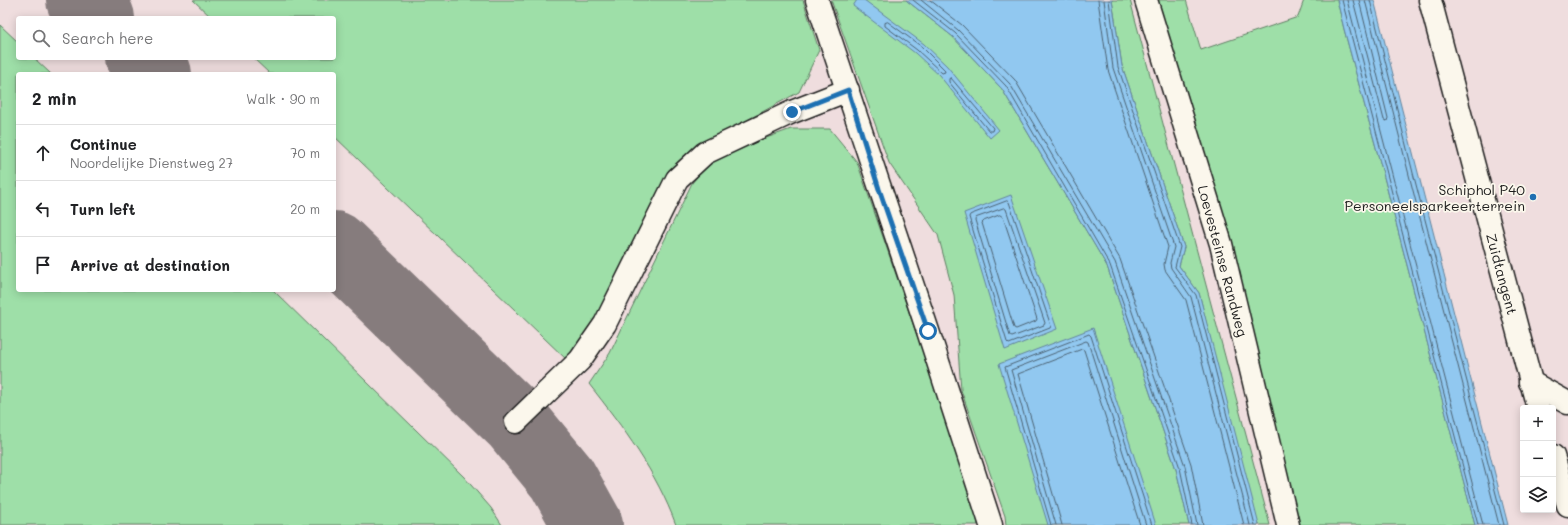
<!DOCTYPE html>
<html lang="en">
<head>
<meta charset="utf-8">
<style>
  :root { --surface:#fff; --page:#f2f2f2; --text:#202124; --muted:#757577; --line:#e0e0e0 }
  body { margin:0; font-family:Mali,sans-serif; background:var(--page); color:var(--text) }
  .controls { position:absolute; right:12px; bottom:12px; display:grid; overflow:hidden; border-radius:4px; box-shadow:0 2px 10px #0003 }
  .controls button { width:36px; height:36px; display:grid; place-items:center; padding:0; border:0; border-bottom:1px solid var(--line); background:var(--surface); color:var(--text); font:20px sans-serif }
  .stop { position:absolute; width:12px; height:12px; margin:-9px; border:3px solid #1f6fb2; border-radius:50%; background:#fff }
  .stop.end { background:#1f6fb2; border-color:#fff; box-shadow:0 1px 4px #0008 }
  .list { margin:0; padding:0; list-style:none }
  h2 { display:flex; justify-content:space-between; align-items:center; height:52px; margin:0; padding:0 16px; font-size:17px }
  h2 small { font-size:13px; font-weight:400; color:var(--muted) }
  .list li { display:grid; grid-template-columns:26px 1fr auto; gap:12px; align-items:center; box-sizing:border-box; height:56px; padding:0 16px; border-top:1px solid var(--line) }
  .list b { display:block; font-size:15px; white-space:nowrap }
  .list p { margin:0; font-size:13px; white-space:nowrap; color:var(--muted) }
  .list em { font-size:13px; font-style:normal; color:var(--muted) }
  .icon { flex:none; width:22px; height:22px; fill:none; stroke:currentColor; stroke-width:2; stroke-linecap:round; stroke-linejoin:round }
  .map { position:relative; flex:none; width:1568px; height:525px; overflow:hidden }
  .search { position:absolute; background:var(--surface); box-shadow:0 2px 10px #0003; left:16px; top:16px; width:320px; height:44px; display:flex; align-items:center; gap:10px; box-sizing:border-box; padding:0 14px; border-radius:4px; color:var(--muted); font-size:15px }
  .panel { position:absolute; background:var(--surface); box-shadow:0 2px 10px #0003; left:16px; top:72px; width:320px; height:220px; border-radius:4px }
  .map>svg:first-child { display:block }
  .green { fill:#9edfa8; stroke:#5d7e62 }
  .water { fill:#91c8f0; stroke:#62839b }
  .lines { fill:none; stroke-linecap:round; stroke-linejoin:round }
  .shore { stroke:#4b6171; stroke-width:1 }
  .taxiway { stroke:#867c7d; stroke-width:70 }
  .minor-casing { stroke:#1c1c1c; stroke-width:25 }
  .minor { stroke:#fbf7ec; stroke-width:22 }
  .route { stroke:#1f6fb2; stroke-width:5 }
  .poi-dot { fill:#1f6fb2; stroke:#fbf7ec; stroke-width:1.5 }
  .labels { text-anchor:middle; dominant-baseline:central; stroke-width:3.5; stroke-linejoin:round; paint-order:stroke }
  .poi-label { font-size:14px; fill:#1c1c1c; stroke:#fbf7ec; text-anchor:end }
  .street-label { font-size:14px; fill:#1c1c1c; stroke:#fbf7ec }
</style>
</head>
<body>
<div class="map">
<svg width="1568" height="525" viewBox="0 0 1568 525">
  <rect width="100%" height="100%" fill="#efddde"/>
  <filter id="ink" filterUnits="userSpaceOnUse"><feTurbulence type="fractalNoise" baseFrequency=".025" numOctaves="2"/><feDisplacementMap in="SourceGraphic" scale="8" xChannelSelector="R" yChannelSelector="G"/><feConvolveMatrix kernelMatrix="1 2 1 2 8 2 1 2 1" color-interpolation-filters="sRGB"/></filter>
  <g filter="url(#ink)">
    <g class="green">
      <polygon points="193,0 803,0 819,50 799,92 692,150 680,163 612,301 568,361 334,136 334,74 270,74 253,58 334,58 334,18 212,18"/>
      <polygon points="831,0 906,0 952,36 1002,89 1107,266 1176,469 1189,525 1006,525 1005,516 961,390 954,295 938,235 889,163"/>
      <polygon points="1112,0 1130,0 1270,525 1256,525 1199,293 1179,266 1184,247 1122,66"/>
      <polygon points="1155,0 1186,0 1201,50 1298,17 1304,0 1337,0 1344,29 1384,177 1475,525 1297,525"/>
      <polygon points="0,25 18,42 18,58 34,58 51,74 18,74 18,290 273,290 464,477 491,508 502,525 0,525"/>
      <path d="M791,129h39l27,33 116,335 5,28h-302c-19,-52 -53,-98 -87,-141l21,-31 82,-170 14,-17 41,-21z"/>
    </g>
    <g class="water">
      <polygon points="857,0 864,0 924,44 947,66 999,130 990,138 939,75 915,53 853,6"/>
      <polygon points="906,0 1112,0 1122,66 1184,247 1179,266 1199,293 1259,525 1189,525 1176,469 1107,266 1002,89 952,36"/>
      <polygon points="1337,0 1374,0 1508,525 1475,525 1384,177 1344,29"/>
      <polygon points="1011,195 1057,329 1005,350 964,213"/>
      <polygon points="1093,328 1156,525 1048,525 999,364"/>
    </g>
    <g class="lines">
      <g class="shore">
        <polyline points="913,0 955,33 1006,86 1110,265 1180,468 1192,525"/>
        <polyline points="921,0 958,30 1010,84 1115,262 1185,466 1197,525"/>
        <polyline points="930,0 962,25 1015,80 1120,259 1191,464 1203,525"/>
        <polyline points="1098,0 1108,70 1168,247 1164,264 1165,270 1186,300 1244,525"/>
        <polyline points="1104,0 1113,68 1174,247 1170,263 1171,268 1191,297 1250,525"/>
        <polyline points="1109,0 1118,67 1180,247 1175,267 1196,295 1255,525"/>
        <polyline points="1342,0 1478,525"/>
        <polyline points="1347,0 1483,525"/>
        <polyline points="1353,0 1384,120 1387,121 1388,118 1359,0"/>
        <polyline points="1365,0 1409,175 1499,525"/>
        <polyline points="1370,0 1413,173 1504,525"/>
        <polygon points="888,22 922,47 944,69 945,72 942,73 917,50 885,26 885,23"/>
        <polygon points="951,78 993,128 992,131 989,131 949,82 949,79"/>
        <polygon points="1007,201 1009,202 1051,326 1050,328 1009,344 1007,342 969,217 970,215"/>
        <polygon points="1004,208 1006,209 1045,323 1044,325 1012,337 1010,336 975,220 976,218"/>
        <polygon points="1000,215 1003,217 1037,319 1036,321 1016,329 1014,328 982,223 984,221"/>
        <polyline points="1051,525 1005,367 1089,334 1091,336 1152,525"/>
        <polyline points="1056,525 1011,370 1086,341 1088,342 1146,525"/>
        <polyline points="1062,525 1018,374 1082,349 1084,350 1140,525"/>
      </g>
      <g class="taxiway">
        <polyline points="81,0 100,18"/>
        <polyline points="140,58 157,74"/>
        <polyline points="334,246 516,422 562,478 588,525"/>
      </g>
      <g class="minor-casing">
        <g id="minor">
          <polyline points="817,0 928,331 991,525"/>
          <polyline points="1146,0 1221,244 1288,525"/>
          <polyline points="1430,0 1538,408"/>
          <polyline points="1530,382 1568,403"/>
          <polyline points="516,422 580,360 605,324 677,179 705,153 792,112 848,90"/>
          <polyline points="1553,456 1568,505"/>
        </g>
      </g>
      <use href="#minor" class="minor"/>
    </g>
  </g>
  <g class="lines" filter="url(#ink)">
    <polyline class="route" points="792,112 848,90 879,189 928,331"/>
  </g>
  <circle class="poi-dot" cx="1533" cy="197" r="4"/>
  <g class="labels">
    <g class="poi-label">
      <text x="1525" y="189">Schiphol P40<tspan x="1525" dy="16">Personeelsparkeerterrein</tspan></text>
    </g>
    <g class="street-label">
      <text transform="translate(1223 261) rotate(75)">Loevesteinse Randweg</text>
      <text transform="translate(1502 274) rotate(75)">Zuidtangent</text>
    </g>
  </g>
</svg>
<div class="controls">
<button>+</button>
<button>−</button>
<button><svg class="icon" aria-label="layers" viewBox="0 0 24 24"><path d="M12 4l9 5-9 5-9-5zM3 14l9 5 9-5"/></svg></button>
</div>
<div class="stop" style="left:928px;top:331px"></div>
<div class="stop end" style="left:792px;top:112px"></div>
<div class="search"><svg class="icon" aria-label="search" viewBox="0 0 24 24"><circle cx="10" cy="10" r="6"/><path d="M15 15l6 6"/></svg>Search here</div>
<section class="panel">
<h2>2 min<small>Walk · 90 m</small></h2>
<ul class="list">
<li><svg class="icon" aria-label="ahead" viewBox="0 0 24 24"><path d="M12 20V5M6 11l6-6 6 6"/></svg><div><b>Continue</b><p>Noordelijke Dienstweg 27</p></div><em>70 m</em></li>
<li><svg class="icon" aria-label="left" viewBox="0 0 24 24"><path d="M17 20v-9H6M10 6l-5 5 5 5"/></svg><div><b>Turn left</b></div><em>20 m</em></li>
<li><svg class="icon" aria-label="arrive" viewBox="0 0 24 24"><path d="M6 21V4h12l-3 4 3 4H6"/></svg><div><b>Arrive at destination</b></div></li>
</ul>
</section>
</div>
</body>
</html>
